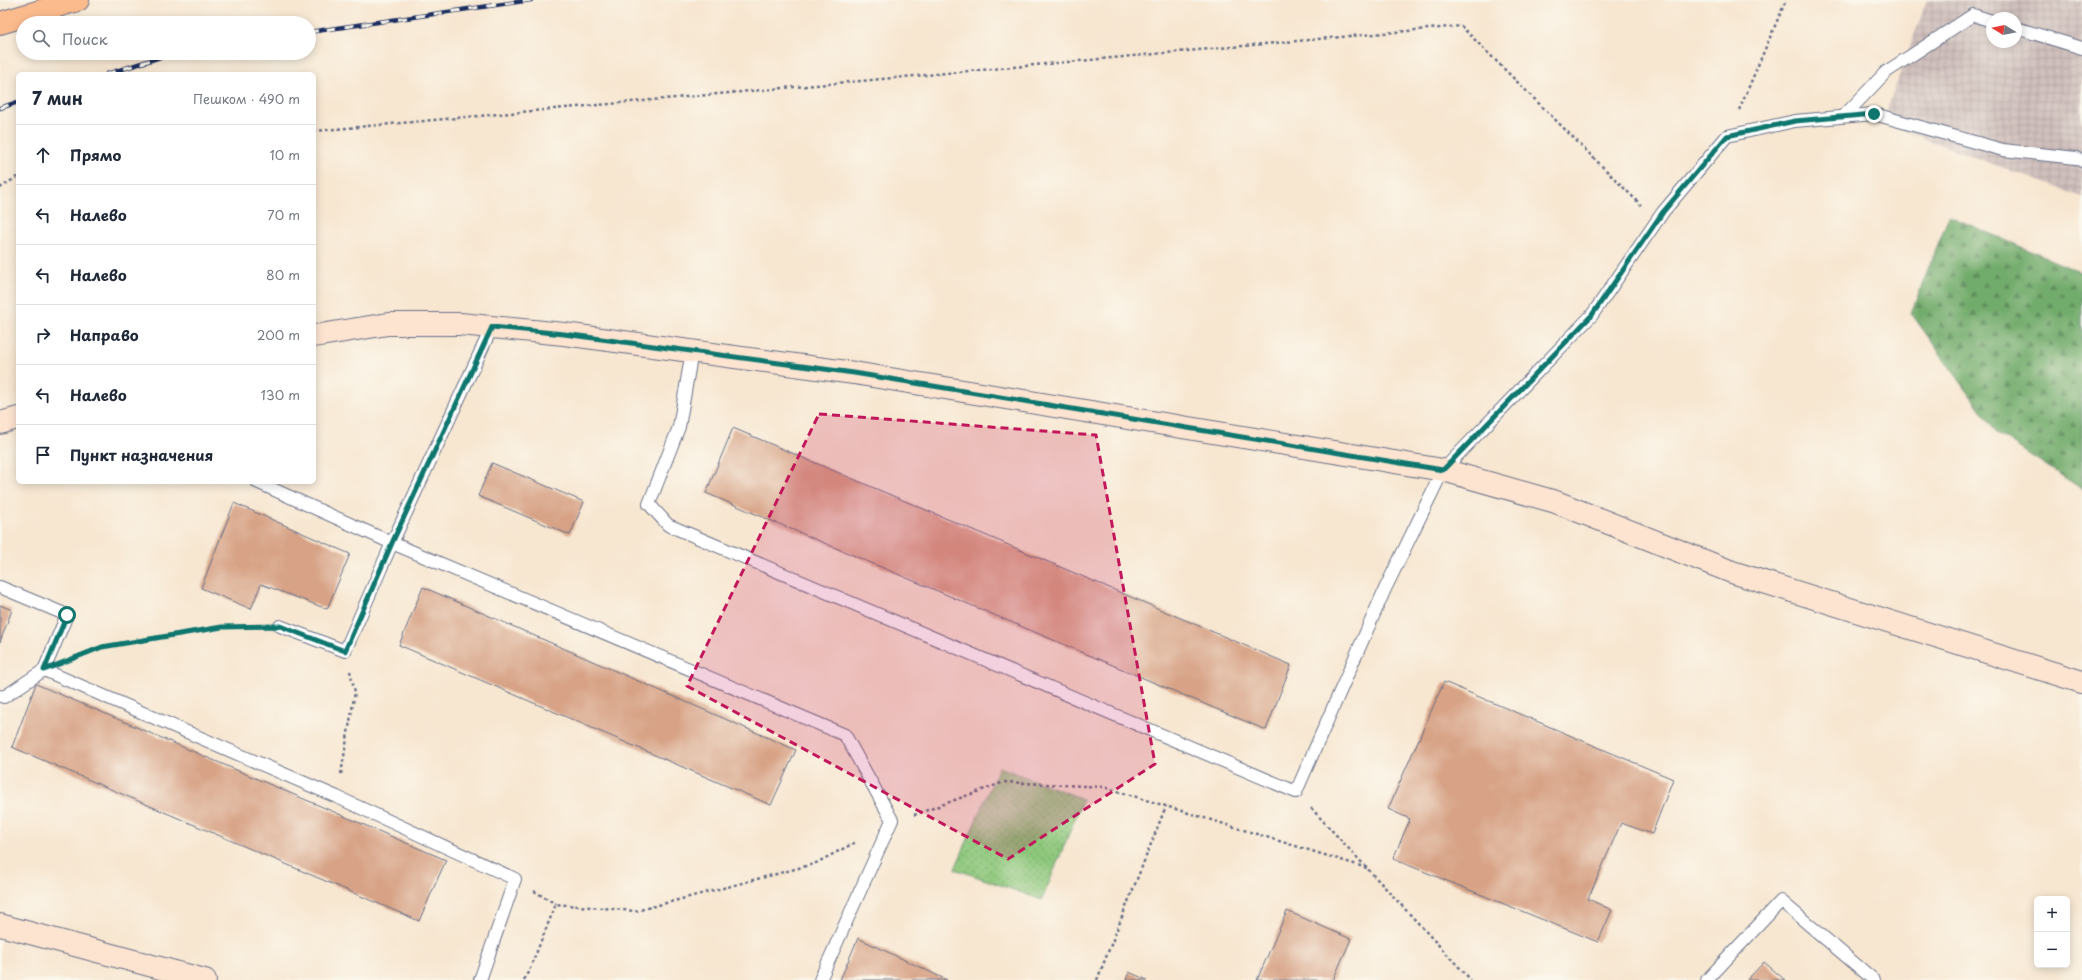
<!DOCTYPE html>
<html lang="ru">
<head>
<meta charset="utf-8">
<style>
  :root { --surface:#fff; --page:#f2f2f3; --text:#1f2937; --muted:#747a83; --line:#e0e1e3 }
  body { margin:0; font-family:"Playpen Sans",sans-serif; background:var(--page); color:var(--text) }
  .controls { position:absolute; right:12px; bottom:12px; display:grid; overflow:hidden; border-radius:6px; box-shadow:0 2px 10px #0003 }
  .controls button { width:36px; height:36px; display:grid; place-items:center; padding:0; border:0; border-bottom:1px solid var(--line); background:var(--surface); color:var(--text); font:20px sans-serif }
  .compass { position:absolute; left:1986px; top:12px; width:36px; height:36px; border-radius:50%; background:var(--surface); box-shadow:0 2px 10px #0003; rotate:280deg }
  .stop { position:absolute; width:12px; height:12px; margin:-9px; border:3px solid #0f766e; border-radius:50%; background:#fff }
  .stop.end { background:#0f766e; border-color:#fff; box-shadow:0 1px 4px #0008 }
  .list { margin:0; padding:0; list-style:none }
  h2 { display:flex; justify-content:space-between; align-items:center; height:52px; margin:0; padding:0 16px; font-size:17px }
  h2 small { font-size:13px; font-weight:400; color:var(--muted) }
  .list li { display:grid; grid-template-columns:26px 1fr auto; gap:12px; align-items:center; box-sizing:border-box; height:60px; padding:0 16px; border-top:1px solid var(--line) }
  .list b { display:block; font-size:15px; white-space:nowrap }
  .list em { font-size:13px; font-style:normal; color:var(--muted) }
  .icon { flex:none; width:22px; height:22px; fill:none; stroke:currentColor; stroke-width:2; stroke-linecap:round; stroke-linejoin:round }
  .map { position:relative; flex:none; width:2082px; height:980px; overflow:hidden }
  .search { position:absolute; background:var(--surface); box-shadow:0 2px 10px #0003; left:16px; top:16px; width:300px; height:44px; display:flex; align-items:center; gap:10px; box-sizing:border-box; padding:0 14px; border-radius:22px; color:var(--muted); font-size:15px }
  .panel { position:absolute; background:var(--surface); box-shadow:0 2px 10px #0003; left:16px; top:72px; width:300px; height:412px; border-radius:6px }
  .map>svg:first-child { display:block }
  .industrial { fill:url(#industrial-grid); fill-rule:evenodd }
  .forest { fill:url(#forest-firs); stroke:#466e65 }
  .park { fill:url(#park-dots); stroke:#547c6d }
  .building { fill:#d7a285 }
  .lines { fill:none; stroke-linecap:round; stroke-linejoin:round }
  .lane-casing { stroke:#686f86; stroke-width:14 }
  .secondary-casing { stroke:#686f86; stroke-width:24 }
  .primary-casing { stroke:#686f86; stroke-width:24 }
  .path { stroke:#686f86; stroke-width:2.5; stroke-dasharray:3 3; stroke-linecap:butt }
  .lane { stroke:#fff; stroke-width:12 }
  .secondary { stroke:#fde4d1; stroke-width:22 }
  .primary { stroke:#fbbb8d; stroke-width:22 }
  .rail-casing { stroke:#1b2f5e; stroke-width:4.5 }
  .rail { stroke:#fbf7ec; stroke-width:3; stroke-dasharray:9; stroke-linecap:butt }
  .route { stroke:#0f766e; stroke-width:5 }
  .marked { fill:#c2185b; fill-opacity:0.2; stroke:#c2185b; stroke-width:3; stroke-dasharray:8 5; stroke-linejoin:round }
</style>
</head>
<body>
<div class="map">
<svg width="2082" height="980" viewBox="0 0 2082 980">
  <defs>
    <pattern id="industrial-grid" width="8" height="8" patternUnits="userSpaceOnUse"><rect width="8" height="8" fill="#d0c0bc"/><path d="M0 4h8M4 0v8" fill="none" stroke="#b2a5a4"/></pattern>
    <pattern id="forest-firs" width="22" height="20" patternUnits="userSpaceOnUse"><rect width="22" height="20" fill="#72ac6c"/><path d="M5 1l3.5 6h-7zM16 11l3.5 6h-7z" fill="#5d8c5c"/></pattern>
    <pattern id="park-dots" width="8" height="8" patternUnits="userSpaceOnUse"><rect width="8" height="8" fill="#8ec87c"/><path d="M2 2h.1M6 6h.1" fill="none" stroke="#73a369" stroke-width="1.8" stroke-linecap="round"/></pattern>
  </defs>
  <rect width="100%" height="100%" fill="#fbf7ec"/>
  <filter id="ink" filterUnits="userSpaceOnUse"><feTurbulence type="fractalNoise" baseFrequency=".025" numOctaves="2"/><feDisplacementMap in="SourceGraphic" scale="8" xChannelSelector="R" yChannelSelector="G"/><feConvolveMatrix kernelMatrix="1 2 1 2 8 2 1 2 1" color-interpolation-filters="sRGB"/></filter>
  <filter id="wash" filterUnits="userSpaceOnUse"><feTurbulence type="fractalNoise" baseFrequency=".012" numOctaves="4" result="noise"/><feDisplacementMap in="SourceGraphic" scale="16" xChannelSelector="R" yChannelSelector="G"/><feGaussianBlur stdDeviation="0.9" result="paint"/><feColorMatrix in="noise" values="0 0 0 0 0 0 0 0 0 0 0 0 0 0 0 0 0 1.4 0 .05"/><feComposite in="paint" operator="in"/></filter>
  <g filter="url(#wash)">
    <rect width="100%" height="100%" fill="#f7e6d0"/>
    <path class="industrial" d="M1927,0h155v197l-200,-74zM1992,18h24v24h-24z"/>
    <polygon class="forest" points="1949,216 2082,273 2082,489 1998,434 1911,313"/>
    <polygon class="park" points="999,767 1083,799 1042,900 955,869"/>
    <g id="blocks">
      <g class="building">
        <polygon points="733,428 1291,665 1266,730 706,493"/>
        <polygon points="492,463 584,502 570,535 478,496"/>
        <polygon points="234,503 350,554 327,609 261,584 251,609 201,588"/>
        <polygon points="423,587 796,750 771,805 399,645"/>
        <polygon points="0,605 12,610 0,642"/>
        <polygon points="1444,682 1673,779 1652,834 1621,823 1588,899 1612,910 1598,942 1393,859 1410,819 1388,809"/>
        <polygon points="36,684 446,860 419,921 12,747"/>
        <polygon points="1287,911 1351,939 1333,980 1257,980"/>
        <polygon points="858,938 947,980 840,980"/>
        <polygon points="1764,962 1785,980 1747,980"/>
        <polygon points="1129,972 1147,980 1126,980"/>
      </g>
    </g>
  </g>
  <g filter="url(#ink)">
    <use href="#blocks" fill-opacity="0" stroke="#686f86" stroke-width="1"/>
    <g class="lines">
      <g class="lane-casing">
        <g id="lane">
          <polyline points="2016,28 2082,48"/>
          <polyline points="1844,116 1886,72 1973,15 1992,21"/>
          <polyline points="692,351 679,427 649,504 668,525 1296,792 1385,589 1443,470 1592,315 1663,212 1727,136 1795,121 1874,114 2003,150 2076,158 2082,161"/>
          <polyline points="257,482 392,543 845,735 892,820 820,980"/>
          <polyline points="0,587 67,615 44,670"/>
          <polyline points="280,626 345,651 392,543 492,327"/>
          <polyline points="0,696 4,697 44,670 337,797 515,879 480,980"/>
          <polyline points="1707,980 1781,901 1874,980"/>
        </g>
      </g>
      <g class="secondary-casing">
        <g id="secondary">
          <polyline points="314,336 388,324 460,324 564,334 854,373 1443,470 1556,502 1732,572 2082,682"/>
          <polyline points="0,423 18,418"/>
          <polyline points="0,925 205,980"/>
        </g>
      </g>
      <g class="primary-casing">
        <polyline id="primary" points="0,23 78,0"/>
      </g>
      <g class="path">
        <polyline points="1739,110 1786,0"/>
        <polyline points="314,131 1461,26 1641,205"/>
        <polyline points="0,188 18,176"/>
        <polyline points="74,658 102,647 221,627 259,626"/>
        <polyline points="341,774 355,692 350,671"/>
        <polyline points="1311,808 1471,980"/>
        <polyline points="914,815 1004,782 1104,787 1367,868"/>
        <polyline points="534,891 556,904"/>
        <polyline points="524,980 531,966 556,904 636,911 814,864 856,842"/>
        <polyline points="1097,980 1166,806"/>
      </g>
      <use href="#lane" class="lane"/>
      <use href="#secondary" class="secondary"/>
      <use href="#primary" class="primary"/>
      <g class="rail-casing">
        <g id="rail">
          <polyline points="309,32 531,0"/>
          <polyline points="107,74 173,53"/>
          <polyline points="0,108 18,102"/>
        </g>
      </g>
      <use href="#rail" class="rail"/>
    </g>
  </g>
  <g class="lines" filter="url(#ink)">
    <polyline class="route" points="67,615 44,670 102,647 222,627 280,626 345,651 392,543 492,327 564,334 854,373 1443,470 1592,315 1663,212 1727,136 1795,121 1874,114"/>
  </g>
  <path class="marked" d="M819,414l277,21 59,329 -147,95 -321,-173z"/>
</svg>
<div class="controls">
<button>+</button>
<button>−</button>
</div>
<svg class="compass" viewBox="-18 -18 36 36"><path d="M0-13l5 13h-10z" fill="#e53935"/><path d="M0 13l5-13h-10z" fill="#747a83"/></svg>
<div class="stop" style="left:67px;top:615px"></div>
<div class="stop end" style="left:1874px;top:114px"></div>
<div class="search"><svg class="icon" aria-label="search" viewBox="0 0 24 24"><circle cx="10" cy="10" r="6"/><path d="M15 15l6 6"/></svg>Поиск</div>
<section class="panel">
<h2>7 мин<small>Пешком · 490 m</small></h2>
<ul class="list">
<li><svg class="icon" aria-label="ahead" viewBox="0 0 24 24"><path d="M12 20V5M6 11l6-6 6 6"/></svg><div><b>Прямо</b></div><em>10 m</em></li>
<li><svg class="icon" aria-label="left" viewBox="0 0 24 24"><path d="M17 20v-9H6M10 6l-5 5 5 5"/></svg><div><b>Налево</b></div><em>70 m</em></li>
<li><svg class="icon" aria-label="left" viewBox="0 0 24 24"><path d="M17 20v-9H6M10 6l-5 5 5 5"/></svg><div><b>Налево</b></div><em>80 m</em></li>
<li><svg class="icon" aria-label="right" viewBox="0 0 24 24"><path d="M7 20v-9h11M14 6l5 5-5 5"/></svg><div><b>Направо</b></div><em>200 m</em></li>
<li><svg class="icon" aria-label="left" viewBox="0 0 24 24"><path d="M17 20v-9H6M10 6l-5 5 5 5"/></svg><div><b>Налево</b></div><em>130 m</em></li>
<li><svg class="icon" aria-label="arrive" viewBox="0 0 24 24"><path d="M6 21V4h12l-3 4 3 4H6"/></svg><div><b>Пункт назначения</b></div></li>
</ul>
</section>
</div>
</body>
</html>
